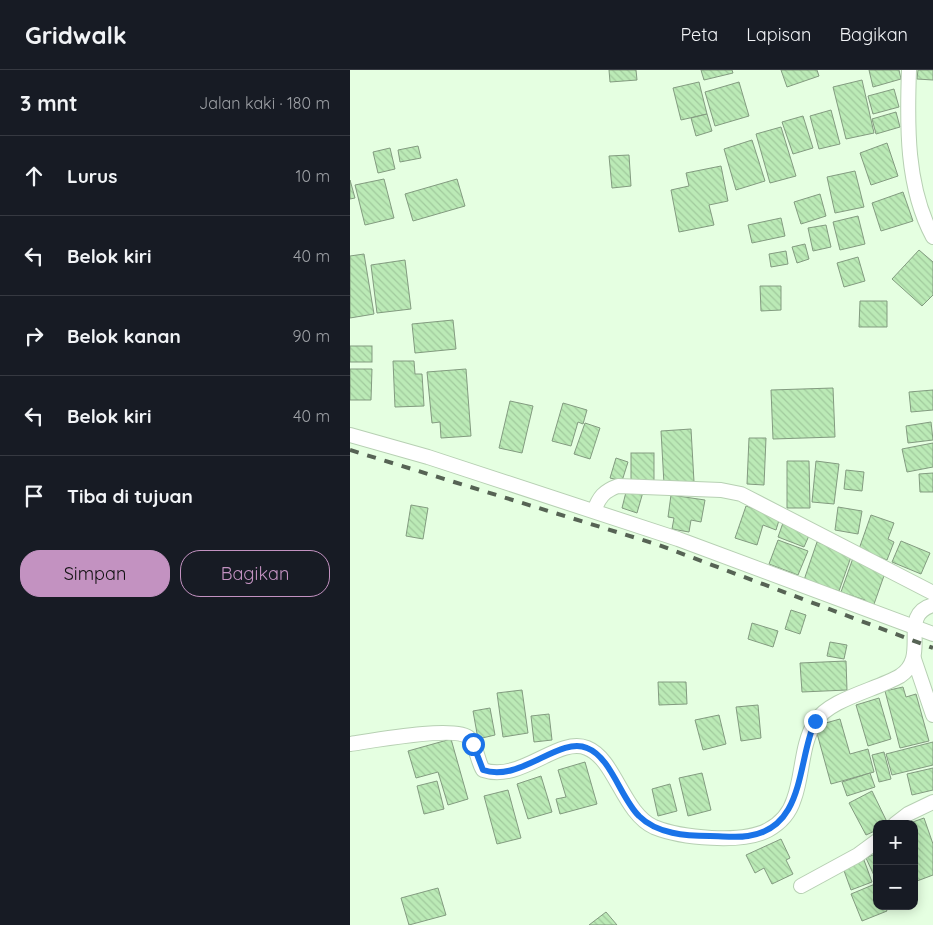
<!DOCTYPE html>
<html lang="id">
<head>
<meta charset="utf-8">
<style>
  :root { --surface:#171b24; --page:#20242c; --text:#f1f3f6; --muted:#9ea1a6; --line:#363941; --accent:#c392c1 }
  body { margin:0; font-family:Quicksand,sans-serif; background:var(--page); color:var(--text) }
  .controls { position:absolute; right:15px; bottom:15px; display:grid; overflow:hidden; border-radius:10px; box-shadow:0 2px 12px #0003 }
  .controls button { width:45px; height:45px; display:grid; place-items:center; padding:0; border:0; border-bottom:1px solid var(--line); background:var(--surface); color:var(--text); font:25px sans-serif }
  .stop { position:absolute; width:15px; height:15px; margin:-11px; border:4px solid #1a73e8; border-radius:50%; background:#fff }
  .stop.end { background:#1a73e8; border-color:#fff; box-shadow:0 1px 5px #0008 }
  .list { margin:0; padding:0; list-style:none }
  h2 { display:flex; justify-content:space-between; align-items:center; height:65px; margin:0; padding:0 20px; font-size:21px }
  h2 small { font-size:16px; font-weight:400; color:var(--muted) }
  .list li { display:grid; grid-template-columns:32px 1fr auto; gap:15px; align-items:center; box-sizing:border-box; height:80px; padding:0 20px; border-top:1px solid var(--line) }
  .list b { display:block; font-size:19px; white-space:nowrap }
  .list em { font-size:16px; font-style:normal; color:var(--muted) }
  .actions { display:flex; gap:10px; padding:15px 20px }
  .actions a { flex:1; padding:11px 0; border:1px solid var(--accent); border-radius:20px; text-align:center; font-size:18px; color:var(--accent) }
  .actions .main { background:var(--accent); color:#111 }
  .icon { flex:none; width:28px; height:28px; fill:none; stroke:currentColor; stroke-width:2; stroke-linecap:round; stroke-linejoin:round }
  .map { position:relative; flex:none; width:583px; height:855px; overflow:hidden }
  header { display:flex; align-items:center; gap:30px; box-sizing:border-box; height:70px; padding:0 25px; background:var(--surface); border-bottom:1px solid var(--line) }
  header strong { font-size:24px }
  nav { display:flex; gap:28px; margin-inline-start:auto; font-size:18px }
  main { display:flex }
  aside { flex:1; background:var(--surface) }
  .map>svg:first-child { display:block }
  .building { fill:url(#building-back-hatch); stroke:#839b80 }
  .lines { fill:none; stroke-linecap:round; stroke-linejoin:round }
  .minor-casing { stroke:#b7d0b3; stroke-width:16 }
  .minor { stroke:#fff; stroke-width:14 }
  .rail { stroke:#566354; stroke-width:4; stroke-dasharray:9 9; stroke-linecap:butt }
  .route { stroke:#1a73e8; stroke-width:6 }
</style>
</head>
<body>
<header>
<strong>Gridwalk</strong>
<nav><a>Peta</a><a>Lapisan</a><a>Bagikan</a></nav>
</header>
<main>
<aside>
<h2>3 mnt<small>Jalan kaki · 180 m</small></h2>
<ul class="list">
<li><svg class="icon" aria-label="ahead" viewBox="0 0 24 24"><path d="M12 20V5M6 11l6-6 6 6"/></svg><div><b>Lurus</b></div><em>10 m</em></li>
<li><svg class="icon" aria-label="left" viewBox="0 0 24 24"><path d="M17 20v-9H6M10 6l-5 5 5 5"/></svg><div><b>Belok kiri</b></div><em>40 m</em></li>
<li><svg class="icon" aria-label="right" viewBox="0 0 24 24"><path d="M7 20v-9h11M14 6l5 5-5 5"/></svg><div><b>Belok kanan</b></div><em>90 m</em></li>
<li><svg class="icon" aria-label="left" viewBox="0 0 24 24"><path d="M17 20v-9H6M10 6l-5 5 5 5"/></svg><div><b>Belok kiri</b></div><em>40 m</em></li>
<li><svg class="icon" aria-label="arrive" viewBox="0 0 24 24"><path d="M6 21V4h12l-3 4 3 4H6"/></svg><div><b>Tiba di tujuan</b></div></li>
</ul>
<div class="actions"><a class="main">Simpan</a><a>Bagikan</a></div>
</aside>
<div class="map">
<svg width="583" height="855" viewBox="0 0 583 855">
  <defs>
    <pattern id="building-back-hatch" width="6" height="6" patternUnits="userSpaceOnUse" patternTransform="scale(1.25)"><rect width="6" height="6" fill="#bbeab6"/><path d="M-1 5l2 2M0 0l6 6M5-1l2 2" fill="none" stroke="#a1ca9d"/></pattern>
  </defs>
  <rect width="100%" height="100%" fill="#e5ffe1"/>
  <g class="building">
    <polygon points="259,0 286,0 287,10 260,12"/>
    <polygon points="351,0 382,0 383,3 354,10"/>
    <polygon points="431,0 467,0 469,6 437,17"/>
    <polygon points="519,0 549,0 551,9 523,17"/>
    <polygon points="568,0 583,0 583,10 567,9"/>
    <polygon points="512,10 524,63 496,69 483,17"/>
    <polygon points="349,12 357,44 331,50 323,18"/>
    <polygon points="389,12 399,46 365,56 355,22"/>
    <polygon points="544,19 549,37 523,44 518,26"/>
    <polygon points="481,40 490,74 469,79 460,46"/>
    <polygon points="546,42 550,57 526,64 522,49"/>
    <polygon points="357,44 362,61 346,66 341,48"/>
    <polygon points="453,46 463,78 443,84 432,52"/>
    <polygon points="431,57 446,106 420,113 406,64"/>
    <polygon points="402,70 415,111 386,120 374,79"/>
    <polygon points="537,73 548,106 521,115 510,83"/>
    <polygon points="68,76 71,88 50,92 48,80"/>
    <polygon points="40,78 45,99 28,103 23,82"/>
    <polygon points="279,85 281,116 262,118 259,86"/>
    <polygon points="371,96 378,131 359,135 364,155 329,162 321,120 339,116 336,103"/>
    <polygon points="505,101 514,137 485,143 477,107"/>
    <polygon points="34,109 44,148 15,155 5,115"/>
    <polygon points="107,109 115,136 63,151 55,124"/>
    <polygon points="0,110 5,128 0,129"/>
    <polygon points="553,122 563,151 531,161 522,133"/>
    <polygon points="470,124 476,146 451,154 444,132"/>
    <polygon points="508,146 515,174 490,180 483,152"/>
    <polygon points="431,148 435,166 402,173 398,155"/>
    <polygon points="476,155 481,177 463,181 458,158"/>
    <polygon points="455,174 459,189 447,193 442,177"/>
    <polygon points="569,180 583,192 583,225 572,236 542,209"/>
    <polygon points="436,181 438,194 421,197 419,184"/>
    <polygon points="14,184 24,244 0,248 0,186"/>
    <polygon points="508,187 515,211 494,217 487,193"/>
    <polygon points="55,190 61,239 27,243 21,195"/>
    <polygon points="410,216 431,216 431,240 411,241"/>
    <polygon points="510,231 537,231 537,257 509,257"/>
    <polygon points="103,250 106,279 65,283 62,254"/>
    <rect x="0" y="276" width="22" height="16"/>
    <polygon points="43,291 64,291 65,304 72,304 74,336 45,337"/>
    <polygon points="0,299 22,299 21,330 0,330"/>
    <polygon points="116,299 121,366 91,368 90,352 82,353 77,302"/>
    <polygon points="483,318 485,367 423,369 421,320"/>
    <polygon points="583,320 583,340 561,342 559,322"/>
    <polygon points="160,331 183,336 172,383 149,378"/>
    <polygon points="213,333 237,340 233,354 228,352 221,376 202,371"/>
    <polygon points="581,352 583,370 558,373 556,356"/>
    <polygon points="235,353 250,358 240,389 224,384"/>
    <polygon points="341,359 344,412 314,414 311,361"/>
    <polygon points="399,368 416,368 414,415 397,414"/>
    <polygon points="583,373 583,397 557,402 552,379"/>
    <rect x="281" y="383" width="23" height="31"/>
    <polygon points="266,388 278,392 272,411 260,408"/>
    <polygon points="437,391 459,391 460,438 437,438"/>
    <polygon points="466,391 489,394 484,434 462,432"/>
    <polygon points="496,400 514,402 512,421 494,419"/>
    <polygon points="583,403 583,422 570,422 569,404"/>
    <polygon points="277,418 293,422 287,443 272,438"/>
    <polygon points="321,425 355,430 351,452 341,450 339,462 322,459 324,448 318,447"/>
    <polygon points="61,435 78,438 73,469 56,466"/>
    <polygon points="396,436 430,447 426,460 413,455 407,475 385,468"/>
    <polygon points="488,437 512,441 508,464 485,460"/>
    <polygon points="521,445 544,453 538,469 544,472 537,490 509,479"/>
    <polygon points="434,450 461,461 454,477 428,467"/>
    <polygon points="428,470 458,481 448,505 419,494"/>
    <polygon points="551,471 580,483 571,504 542,492"/>
    <polygon points="467,472 502,484 489,521 454,510"/>
    <polygon points="503,488 536,500 523,537 514,534 515,530 491,522"/>
    <polygon points="441,540 456,545 450,564 435,559"/>
    <polygon points="402,553 428,561 423,577 398,569"/>
    <polygon points="480,572 497,575 494,589 477,586"/>
    <polygon points="496,591 497,620 452,622 450,593"/>
    <polygon points="308,612 336,612 337,634 309,635"/>
    <polygon points="553,617 556,627 566,624 579,671 550,678 535,621"/>
    <polygon points="172,620 178,663 153,667 147,623"/>
    <polygon points="529,628 541,669 518,676 506,635"/>
    <polygon points="408,635 411,668 391,671 386,637"/>
    <polygon points="140,638 145,665 128,669 123,641"/>
    <polygon points="199,644 202,670 184,672 181,646"/>
    <polygon points="369,645 376,674 353,680 345,650"/>
    <polygon points="490,649 500,684 518,679 524,702 481,714 465,656"/>
    <polygon points="101,669 118,729 98,735 88,702 66,708 58,681"/>
    <polygon points="583,672 583,695 542,705 536,684"/>
    <polygon points="534,682 541,709 529,712 522,685"/>
    <polygon points="235,692 247,734 210,744 206,729 216,727 208,700"/>
    <polygon points="583,698 583,720 562,725 557,704"/>
    <polygon points="352,703 361,740 338,746 329,708"/>
    <polygon points="520,703 525,717 497,726 492,712"/>
    <polygon points="191,706 202,742 178,749 167,714"/>
    <polygon points="87,711 94,739 74,744 67,716"/>
    <polygon points="320,714 327,741 308,746 302,719"/>
    <polygon points="158,720 171,768 147,774 134,726"/>
    <polygon points="522,721 538,754 527,754 527,760 516,765 499,733"/>
    <polygon points="574,748 583,774 583,805 567,811 564,801 564,754 557,754"/>
    <polygon points="431,769 440,788 436,790 443,804 422,814 414,798 405,803 396,785"/>
    <polygon points="525,784 527,789 527,812 516,788"/>
    <polygon points="514,790 522,812 501,820 493,798"/>
    <polygon points="525,814 527,836 535,836 537,841 512,851 501,824"/>
    <polygon points="88,818 96,845 59,855 51,828"/>
    <polygon points="256,842 267,855 239,855"/>
  </g>
  <g class="lines">
    <g class="minor-casing">
      <g id="minor">
        <path d="M559,0c-2,55 -3,117 24,167"/>
        <polyline points="0,365 78,387 328,469 583,564"/>
        <path d="M244,441c5,-14 10,-20 24,-25l103,4 20,4 192,99"/>
        <polyline points="564,589 583,645"/>
        <path d="M0,674c21,-3 107,-19 119,-6 8,8 8,22 14,32 38,13 75,-34 104,-22 28,11 36,65 67,79 27,11 88,17 114,3 13,-7 22,-18 26,-31 9,-24 7,-54 21,-77 14,-23 61,-32 85,-46 31,-20 -3,-61 33,-71"/>
        <polyline points="545,754 558,744 583,732"/>
        <polyline points="451,816 508,785 527,771"/>
      </g>
    </g>
    <use href="#minor" class="minor"/>
    <polyline class="rail" points="0,380 309,475 583,578"/>
  </g>
  <g class="lines">
    <path class="route" d="M123,674l10,26c37,13 76,-34 104,-22 24,9 34,51 52,68 18,18 47,20 71,20 12,0 26,2 38,0 57,-8 49,-73 67,-115"/>
  </g>
</svg>
<div class="controls">
<button>+</button>
<button>−</button>
</div>
<div class="stop" style="left:123px;top:674px"></div>
<div class="stop end" style="left:465px;top:651px"></div>
</div>
</main>
</body>
</html>
